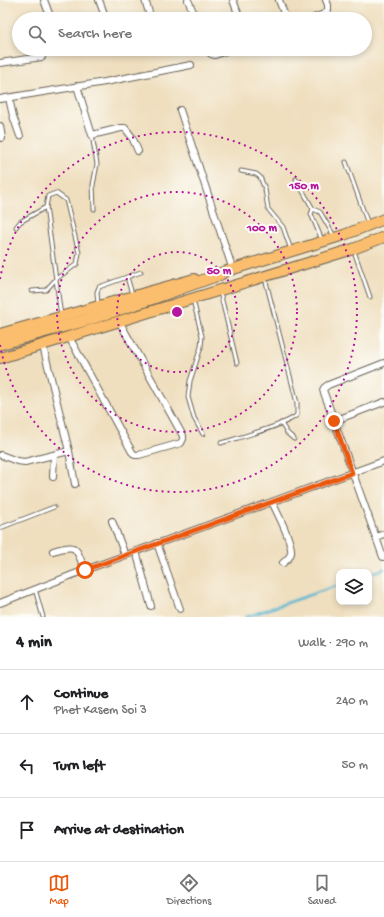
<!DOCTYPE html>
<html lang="en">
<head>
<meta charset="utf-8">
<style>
  :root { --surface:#fff; --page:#f2f2f2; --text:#202124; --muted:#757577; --line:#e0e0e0; --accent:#ea580c }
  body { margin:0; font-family:"Gochi Hand",sans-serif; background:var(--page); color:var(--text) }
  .controls { position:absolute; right:12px; bottom:12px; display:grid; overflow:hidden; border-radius:8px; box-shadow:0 2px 6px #0003 }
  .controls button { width:36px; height:36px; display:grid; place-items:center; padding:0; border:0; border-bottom:1px solid var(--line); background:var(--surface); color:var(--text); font:20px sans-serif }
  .stop { position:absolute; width:12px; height:12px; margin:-9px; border:3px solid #ea580c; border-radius:50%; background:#fff }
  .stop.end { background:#ea580c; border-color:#fff; box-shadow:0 1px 4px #0008 }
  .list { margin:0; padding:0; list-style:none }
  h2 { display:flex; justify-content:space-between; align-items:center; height:52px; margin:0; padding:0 16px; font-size:17px }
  h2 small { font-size:13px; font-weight:400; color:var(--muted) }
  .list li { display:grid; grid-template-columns:26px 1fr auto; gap:12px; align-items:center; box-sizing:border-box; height:64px; padding:0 16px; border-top:1px solid var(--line) }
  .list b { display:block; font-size:15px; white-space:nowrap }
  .list p { margin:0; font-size:13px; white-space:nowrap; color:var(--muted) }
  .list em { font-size:13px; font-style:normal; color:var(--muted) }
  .icon { flex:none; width:22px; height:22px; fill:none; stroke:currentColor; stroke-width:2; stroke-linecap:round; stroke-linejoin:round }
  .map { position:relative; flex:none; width:384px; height:617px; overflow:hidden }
  .search { position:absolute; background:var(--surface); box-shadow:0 2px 6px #0003; left:12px; right:12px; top:12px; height:44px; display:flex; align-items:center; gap:10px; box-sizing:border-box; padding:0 14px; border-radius:22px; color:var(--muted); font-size:15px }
  .sheet { height:244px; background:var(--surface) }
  nav { display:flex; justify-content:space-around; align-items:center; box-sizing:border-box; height:56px; border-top:1px solid var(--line); background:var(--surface); font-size:11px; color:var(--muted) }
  nav a { display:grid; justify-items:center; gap:2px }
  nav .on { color:var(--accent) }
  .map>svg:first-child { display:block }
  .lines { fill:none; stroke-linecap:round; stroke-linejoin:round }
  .stream { stroke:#52b6d1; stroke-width:2.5 }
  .service-casing { stroke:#666055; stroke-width:5 }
  .minor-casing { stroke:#666055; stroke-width:8 }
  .primary-casing { stroke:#666055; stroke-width:12 }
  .trunk-casing { stroke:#666055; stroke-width:13 }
  .service { stroke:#fff; stroke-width:3 }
  .minor { stroke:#fff; stroke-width:6 }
  .primary { stroke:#fbbe6e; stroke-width:10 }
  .trunk { stroke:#fbbe6e; stroke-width:11 }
  .route { stroke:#ea580c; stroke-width:5 }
  .ring { fill:none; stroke:#b5179e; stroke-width:2; stroke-dasharray:2 4 }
  .centre { fill:#b5179e; stroke:#fdfcf7; stroke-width:2 }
  .ring-label { font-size:12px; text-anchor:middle; font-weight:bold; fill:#b5179e; stroke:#fdfcf7; stroke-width:4; stroke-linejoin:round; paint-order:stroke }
</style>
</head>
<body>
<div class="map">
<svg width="384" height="617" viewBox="0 0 384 617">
  <rect width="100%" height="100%" fill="#fdfcf7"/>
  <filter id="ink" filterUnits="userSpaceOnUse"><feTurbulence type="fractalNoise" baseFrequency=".025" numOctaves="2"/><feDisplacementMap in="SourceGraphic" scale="8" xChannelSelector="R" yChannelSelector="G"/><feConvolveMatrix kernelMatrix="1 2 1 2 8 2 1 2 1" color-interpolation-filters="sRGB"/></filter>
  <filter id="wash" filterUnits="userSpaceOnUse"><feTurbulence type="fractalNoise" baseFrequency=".012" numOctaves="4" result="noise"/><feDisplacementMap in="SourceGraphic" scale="16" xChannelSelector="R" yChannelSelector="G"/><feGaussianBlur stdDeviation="0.9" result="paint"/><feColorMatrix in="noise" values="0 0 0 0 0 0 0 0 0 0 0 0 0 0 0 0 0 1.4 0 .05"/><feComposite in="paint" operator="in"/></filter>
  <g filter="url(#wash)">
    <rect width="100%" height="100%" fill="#efdfbf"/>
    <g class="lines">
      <g class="stream">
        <polyline points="369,574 384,569"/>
        <polyline points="246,617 339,585"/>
      </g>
    </g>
  </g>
  <g filter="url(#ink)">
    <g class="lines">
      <g class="service-casing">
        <g id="service">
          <polyline points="92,135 97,164 93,185 94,209"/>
          <polyline points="346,162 368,224"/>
          <polyline points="241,171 256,174 260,177 265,189 268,209 283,227 291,250"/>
          <polyline points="296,179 313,209 320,212 334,236"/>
          <polyline points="313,209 311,214 322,240"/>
          <polyline points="16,227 20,222 46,207"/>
          <polyline points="354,251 370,297"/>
          <polyline points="32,291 46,290 56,279 77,264 79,253 66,200 56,193 48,196 46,207 61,316"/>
          <polyline points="220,292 237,363"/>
          <polyline points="132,294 127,277 141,272"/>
          <polyline points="193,300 202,336 201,347 190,381 188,397 194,418 203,434"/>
          <polyline points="98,305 97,292 99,287 127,277"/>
          <polyline points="281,423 287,433 294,439"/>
          <path d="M221,443c16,-5 66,-18 76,-28v-12l-32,-125"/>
          <polyline points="0,528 54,507"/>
          <polyline points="35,589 43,617"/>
        </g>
      </g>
      <g class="minor-casing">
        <g id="minor">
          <polyline points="44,0 51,19"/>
          <polyline points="99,0 106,19"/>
          <polyline points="145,0 151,19"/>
          <polyline points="188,0 196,19"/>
          <polyline points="233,0 240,19"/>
          <polyline points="279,0 286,19"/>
          <polyline points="311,19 324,14 328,10 328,5 326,0"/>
          <polyline points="207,49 211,54 215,55 231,49"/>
          <polyline points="0,63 42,57"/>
          <polyline points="77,86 92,135 121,128 125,128 132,137 138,151"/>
          <polyline points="9,98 13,116 20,136"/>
          <polyline points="0,99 105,82 191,65"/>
          <polyline points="180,110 233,270"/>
          <polyline points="0,126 2,138"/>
          <polyline points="69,337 132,452 135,455 139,455 181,443 183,439 183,436 119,321"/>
          <polyline points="43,346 69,451 75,484"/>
          <polyline points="334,421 384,402"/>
          <polyline points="1,455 17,461 25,462 69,451"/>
          <polyline points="53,477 54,455"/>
          <path d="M272,502c5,10 21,41 19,51 -1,4 -4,7 -8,10"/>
          <polyline points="112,521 125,555"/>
          <polyline points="376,537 384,534"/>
          <polyline points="157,543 180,609"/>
          <path d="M53,551c26,-8 22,-3 32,19"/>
          <polyline points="136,551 151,606"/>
          <polyline points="383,557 323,390 324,388 328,385 384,363"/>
          <polyline points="0,603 85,570 384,461"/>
        </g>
      </g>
      <g class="primary-casing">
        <g id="primary">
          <polyline points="214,275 344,235 384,219"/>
          <polyline points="0,334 194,279"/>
          <polyline points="0,358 353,249 384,237"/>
        </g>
      </g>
      <g class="trunk-casing">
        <polyline id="trunk" points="0,344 87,320 151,299 221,274"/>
      </g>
      <use href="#service" class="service"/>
      <use href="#minor" class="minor"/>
      <use href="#primary" class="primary"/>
      <use href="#trunk" class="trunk"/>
    </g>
  </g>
  <g class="lines" filter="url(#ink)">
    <polyline class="route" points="85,570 352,473 334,421"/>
  </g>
  <g class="ring">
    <circle cx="177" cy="312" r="60"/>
    <circle cx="177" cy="312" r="120"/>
    <path d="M0 279A180 180 0 1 1 0 345"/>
  </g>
  <circle cx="177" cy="312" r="6" class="centre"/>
  <g class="ring-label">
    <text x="304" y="189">150 m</text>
    <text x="262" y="231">100 m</text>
    <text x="219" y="274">50 m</text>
  </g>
</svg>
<div class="controls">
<button><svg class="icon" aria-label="layers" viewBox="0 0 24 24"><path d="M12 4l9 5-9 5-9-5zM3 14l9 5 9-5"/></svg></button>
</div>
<div class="stop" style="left:85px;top:570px"></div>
<div class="stop end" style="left:334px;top:421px"></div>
<div class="search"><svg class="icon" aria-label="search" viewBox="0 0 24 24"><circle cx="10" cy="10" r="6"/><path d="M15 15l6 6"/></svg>Search here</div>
</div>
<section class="sheet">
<h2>4 min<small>Walk · 290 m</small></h2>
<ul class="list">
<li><svg class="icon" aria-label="ahead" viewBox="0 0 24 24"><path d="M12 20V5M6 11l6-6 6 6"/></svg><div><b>Continue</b><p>Phet Kasem Soi 3</p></div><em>240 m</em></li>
<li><svg class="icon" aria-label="left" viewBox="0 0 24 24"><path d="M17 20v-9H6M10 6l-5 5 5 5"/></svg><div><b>Turn left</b></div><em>50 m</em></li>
<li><svg class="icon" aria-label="arrive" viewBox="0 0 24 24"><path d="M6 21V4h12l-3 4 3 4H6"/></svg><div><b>Arrive at destination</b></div></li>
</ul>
</section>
<nav>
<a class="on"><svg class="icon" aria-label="map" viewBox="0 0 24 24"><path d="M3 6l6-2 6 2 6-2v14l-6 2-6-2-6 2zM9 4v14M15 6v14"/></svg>Map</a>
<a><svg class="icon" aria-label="directions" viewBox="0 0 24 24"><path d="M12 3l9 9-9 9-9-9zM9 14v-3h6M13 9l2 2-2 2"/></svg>Directions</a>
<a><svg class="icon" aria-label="saved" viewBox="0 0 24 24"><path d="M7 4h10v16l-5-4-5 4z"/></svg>Saved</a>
</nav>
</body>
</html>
